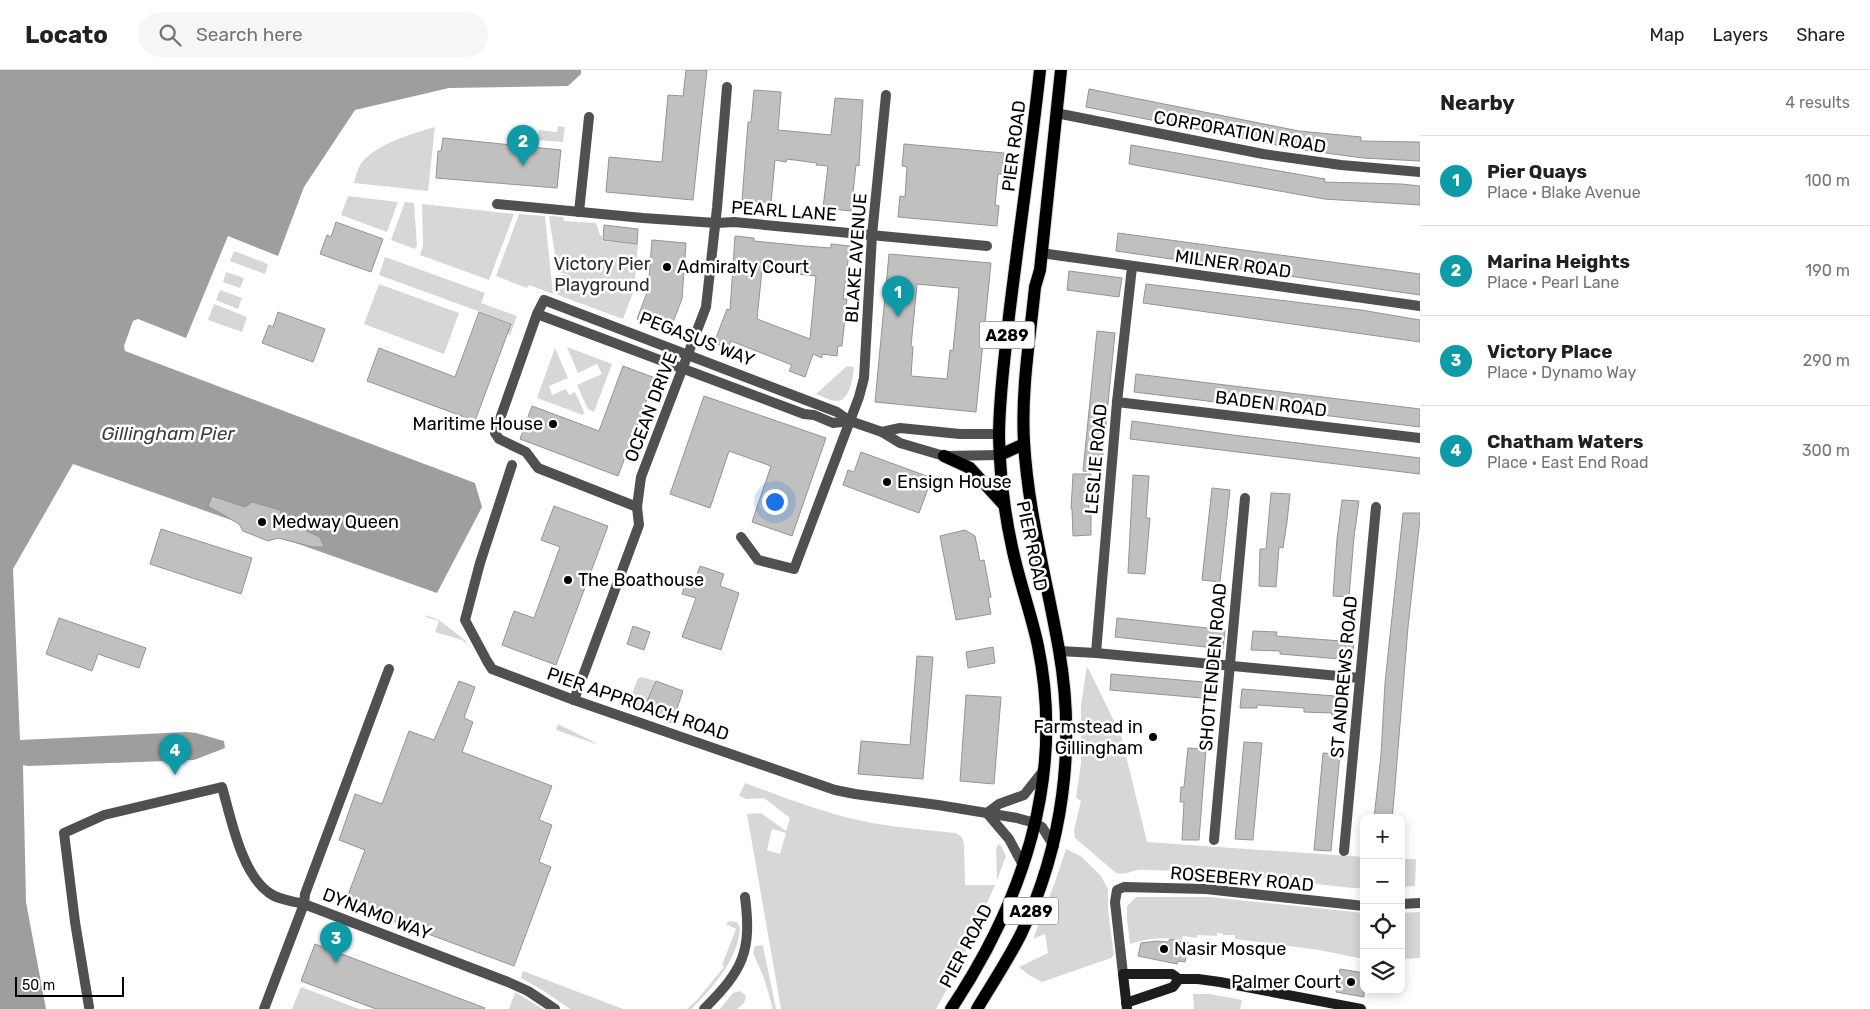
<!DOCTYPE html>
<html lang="en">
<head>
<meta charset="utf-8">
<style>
  :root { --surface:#fff; --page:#f6f6f6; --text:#202124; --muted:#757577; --line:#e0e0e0; --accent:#000 }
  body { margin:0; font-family:Rubik,sans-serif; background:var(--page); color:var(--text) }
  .controls { position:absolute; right:15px; bottom:15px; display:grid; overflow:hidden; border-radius:10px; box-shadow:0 2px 12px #0003 }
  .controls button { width:45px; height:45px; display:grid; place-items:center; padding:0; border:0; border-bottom:1px solid var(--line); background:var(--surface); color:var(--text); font:25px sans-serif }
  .scale { position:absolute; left:15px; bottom:12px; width:109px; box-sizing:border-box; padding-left:5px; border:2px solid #000; border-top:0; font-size:14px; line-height:18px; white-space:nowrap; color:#000; -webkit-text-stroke:4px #fff; paint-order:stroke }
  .you { position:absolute; left:774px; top:431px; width:18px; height:18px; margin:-12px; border:4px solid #fff; border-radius:50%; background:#1a73e8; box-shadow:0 0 0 8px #1a73e833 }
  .badge { display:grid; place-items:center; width:32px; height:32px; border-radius:50%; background:var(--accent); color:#fff; font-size:16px; font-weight:700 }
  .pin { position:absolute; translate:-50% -41px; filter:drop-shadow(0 1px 2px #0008) }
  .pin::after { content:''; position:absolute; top:26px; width:18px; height:15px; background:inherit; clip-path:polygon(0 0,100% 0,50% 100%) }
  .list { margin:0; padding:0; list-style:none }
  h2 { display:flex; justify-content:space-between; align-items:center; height:65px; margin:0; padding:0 20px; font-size:21px }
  h2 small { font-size:16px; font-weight:400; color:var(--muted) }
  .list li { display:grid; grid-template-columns:32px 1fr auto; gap:15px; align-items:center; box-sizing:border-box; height:90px; padding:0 20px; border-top:1px solid var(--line) }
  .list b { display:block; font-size:19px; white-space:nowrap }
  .list p { margin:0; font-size:16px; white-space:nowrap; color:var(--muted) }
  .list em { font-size:16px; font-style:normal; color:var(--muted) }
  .icon { flex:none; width:28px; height:28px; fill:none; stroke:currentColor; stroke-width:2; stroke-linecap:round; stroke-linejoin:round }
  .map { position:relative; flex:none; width:1420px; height:939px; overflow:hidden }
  header { display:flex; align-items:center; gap:30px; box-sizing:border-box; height:70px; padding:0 25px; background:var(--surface); border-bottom:1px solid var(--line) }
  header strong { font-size:24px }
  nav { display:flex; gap:28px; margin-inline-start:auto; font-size:18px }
  .search { width:350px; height:45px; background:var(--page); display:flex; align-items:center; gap:12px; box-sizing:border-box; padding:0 18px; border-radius:28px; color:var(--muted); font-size:19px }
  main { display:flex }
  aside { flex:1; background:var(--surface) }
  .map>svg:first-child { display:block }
  .green { fill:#d7d7d7; fill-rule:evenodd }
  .water { fill:#9e9e9e }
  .building { fill:#c0c0c0; stroke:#949494; fill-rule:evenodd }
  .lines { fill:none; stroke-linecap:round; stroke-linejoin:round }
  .primary-casing { stroke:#dbdbdb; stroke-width:14 }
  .street { stroke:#505050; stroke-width:10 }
  .secondary { stroke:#1d1d1d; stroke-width:10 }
  .primary { stroke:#000; stroke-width:12 }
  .poi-dot { fill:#000; stroke:#fff; stroke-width:2 }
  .labels { text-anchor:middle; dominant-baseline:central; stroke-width:5; stroke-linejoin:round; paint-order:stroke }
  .shield { fill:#fff; stroke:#4c4c4c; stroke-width:1 }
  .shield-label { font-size:16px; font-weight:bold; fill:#000 }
  .street-label { font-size:18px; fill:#000; stroke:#fff }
  .park-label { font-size:18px; fill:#2e2e2e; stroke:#fff }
  .poi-label { font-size:18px; fill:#000; stroke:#fff; text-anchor:start }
  .water-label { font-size:19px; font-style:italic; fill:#3f3f3f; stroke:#fff }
</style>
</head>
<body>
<header>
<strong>Locato</strong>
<div class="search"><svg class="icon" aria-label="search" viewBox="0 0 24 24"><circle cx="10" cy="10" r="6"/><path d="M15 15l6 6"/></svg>Search here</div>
<nav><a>Map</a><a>Layers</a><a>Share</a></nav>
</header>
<main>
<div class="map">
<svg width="1420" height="939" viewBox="0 0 1420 939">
  <rect width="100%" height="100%" fill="#fff"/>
  <g class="green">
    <polygon points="558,56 565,57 563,72 537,70 539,60 557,62"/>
    <path d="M435,57l-7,64 -74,-8c2,-7 4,-17 9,-22 15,-17 50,-28 72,-34z"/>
    <polygon points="348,126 398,132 387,162 341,145"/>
    <polygon points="405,132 414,133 417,175 415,179 391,170"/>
    <polygon points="422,134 514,144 489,210 420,185 423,176"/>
    <polygon points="519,144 545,146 553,224 529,215 527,218 496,206"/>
    <polygon points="551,146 563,147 564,151 596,153 600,165 602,166 602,171 638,174 634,220 623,249 558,225 556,205 569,205 558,202 549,147"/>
    <polygon points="234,181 268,194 265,204 230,191"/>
    <polygon points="385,187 485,223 481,233 517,246 510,265 507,264 511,253 379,205"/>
    <polygon points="226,202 244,208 240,218 223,212"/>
    <polygon points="379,214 459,243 444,284 364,254"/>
    <polygon points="220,220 242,228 238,239 216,230"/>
    <polygon points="214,234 247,247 242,262 208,250"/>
    <polygon points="567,277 612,294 594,342 588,339 577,315 602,304 597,294 578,303"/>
    <polygon points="555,278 568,308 549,316 552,325 566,319 569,325 575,322 584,342 583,345 537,328"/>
    <path d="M847,296l7,1c-1,10 -4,35 -18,34 -6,0 -14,-5 -20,-7z"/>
    <polygon points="426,545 439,550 466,571 467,574 462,570 435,562 439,551 426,547"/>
    <path d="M1087,596l34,69 26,107 217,15v31h-12l-141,-16 -65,-2c-13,-2 -19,6 -30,3l-41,-35 -1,-8 7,-29 -5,-3 5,-35v-58z"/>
    <polygon points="642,607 656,611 643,640 654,644 654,646 627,637 638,608"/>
    <polygon points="558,654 596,673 596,674 556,660"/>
    <path d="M745,713c41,15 84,32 127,40 28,5 56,7 84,10l6,4 2,7 1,41h30l-39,88 -20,36h-155l-34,-195 14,-1 25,18 4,-13 -26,-20 -17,1 -8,-3zM772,759l14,4 -6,21 -13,-4z"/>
    <polygon points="998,774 1001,776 1006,786 997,810 996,779"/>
    <polygon points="1066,779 1082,787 1101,806 1108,819 1108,840 1114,885 1111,888 1042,912 1029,905 1019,897 1048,883 1045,864 1033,869 1055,812"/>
    <polygon points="1401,789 1416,789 1415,816 1401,817"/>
    <path d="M1136,827h73l155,16v46l-45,-9 -84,-11v-4h-13l1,-2h-6v3l-20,-1v3l-14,-2 -1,4c-16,-3 -35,-2 -52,4l-3,-24v-14z"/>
    <polygon points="1420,842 1420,888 1401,889 1401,843"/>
    <path d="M729,851l8,1 3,6c-2,31 -27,60 -49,81h-4l10,-9 27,-33 -2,-2 14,-36 -10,-5z"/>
    <polygon points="763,875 763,876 776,939 773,939 764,908 753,883 755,876"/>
    <polygon points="523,901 623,939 570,939 544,921 521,908"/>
    <polygon points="301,917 359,939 292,939"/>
    <polygon points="740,921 746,926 744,933 737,939 720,939 733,923"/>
    <polygon points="515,922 543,939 509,939"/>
    <polygon points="1193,924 1210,924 1242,930 1240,939 1194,939"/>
  </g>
  <polygon class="water" points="0,0 581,0 581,4 568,16 449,18 355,40 304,117 278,186 228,166 186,268 138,249 133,251 124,276 125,281 475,413 482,437 437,523 73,394 13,499 20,670 187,662 196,663 224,671 225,678 194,690 28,696 23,695 26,832 46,939 0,939"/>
  <g class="building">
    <polygon points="686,0 707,0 693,130 606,122 609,87 662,92 668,25 683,26"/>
    <polygon points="1089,19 1299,61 1361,67 1361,71 1420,72 1420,91 1363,88 1296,79 1086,37"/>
    <polygon points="754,20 781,22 778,60 831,65 835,28 863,30 859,96 856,95 851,141 823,138 828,96 816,95 817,93 787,89 786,92 775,90 771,133 742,130 748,52 751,52"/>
    <polygon points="443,68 561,80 557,118 436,108 438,81 441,81"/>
    <polygon points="904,74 1004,83 1002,104 998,104 995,135 999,136 997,156 898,147 900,126 905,127 907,97 902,96"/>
    <polygon points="1131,75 1325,109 1324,112 1401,114 1420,116 1420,135 1324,129 1129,94"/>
    <polygon points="336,152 383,169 371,202 320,184 327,165 331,167"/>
    <polygon points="604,155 638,159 637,174 603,170"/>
    <polygon points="1118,163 1420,204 1420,225 1116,181"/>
    <path d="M735,166l19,2v3l51,5 26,2v-4l19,2 -7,53h4l-5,47h-4l-1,10 -15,-2v4l-9,-4 -8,23 -16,-6 3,-6 -61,-24 -3,7 -14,-5 13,-34 3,1zM762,200l54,6 -6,63 -53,-20z"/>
    <polygon points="652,170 686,173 682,229 669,262 637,249 648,220"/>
    <path d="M889,184l102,9 -15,149 -101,-10zM917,214l42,4 -6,63 -3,-1 -3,29 -36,-3 2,-29 -2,-1z"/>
    <polygon points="1069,201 1122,208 1119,227 1067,220"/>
    <polygon points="1146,214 1361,240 1420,250 1420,272 1143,233"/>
    <polygon points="278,242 325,259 313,292 262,273 269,255 273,257"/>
    <polygon points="479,242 511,254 475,351 367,311 379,278 455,307"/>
    <polygon points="1097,261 1115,263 1101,403 1083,401"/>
    <polygon points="623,296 655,308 618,406 520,369 532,336 599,361"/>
    <polygon points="1136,304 1420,339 1420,357 1134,322"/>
    <polygon points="704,326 826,368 792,466 752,452 771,396 729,381 710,438 670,424"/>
    <polygon points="1132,351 1233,365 1420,388 1420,404 1130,369"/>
    <polygon points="861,382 932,408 919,443 843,415 848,400 854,402"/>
    <polygon points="1073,404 1091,404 1088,445 1091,445 1091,465 1073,466 1072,439 1071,439"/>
    <polygon points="1133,405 1149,406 1146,448 1150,448 1145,504 1128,503"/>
    <polygon points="1212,418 1230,420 1220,512 1202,510"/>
    <polygon points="1271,423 1290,424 1287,452 1283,478 1279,477 1276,517 1259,516 1260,479 1266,479"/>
    <polygon points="212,426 245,437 252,432 280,440 284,451 320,467 324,477 313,477 278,468 268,471 243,461 239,454 208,436"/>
    <polygon points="1342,430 1359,431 1354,467 1349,527 1333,526 1337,469"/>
    <polygon points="554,436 608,456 556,595 502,575 514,541 534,548 560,477 541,470"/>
    <polygon points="1403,443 1420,443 1420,449 1408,557 1394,728 1392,748 1374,748 1381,685 1385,613"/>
    <polygon points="161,459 252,488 241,524 150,494"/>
    <polygon points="965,460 975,466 980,491 984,490 991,527 988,528 991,544 956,550 940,466"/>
    <polygon points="700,496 724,504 720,516 739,523 721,580 682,567 696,528 682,524 688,504 696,507"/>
    <polygon points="59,548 146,578 139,598 98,584 92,601 46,584"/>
    <polygon points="1117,548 1225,560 1223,579 1115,567"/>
    <polygon points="633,556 650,562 644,580 627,574"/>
    <polygon points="1253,561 1277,562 1276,566 1354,572 1352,590 1280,584 1280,581 1251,580"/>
    <polygon points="993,577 995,593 968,598 966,582"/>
    <polygon points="917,586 933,587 923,709 858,704 861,671 910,675"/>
    <polygon points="1111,604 1215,613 1214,629 1110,620"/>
    <polygon points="459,611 475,617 464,648 473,652 462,682 552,716 539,750 552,755 539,792 551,797 514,896 345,833 365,780 339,770 355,724 382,734 409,661 434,670"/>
    <polygon points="656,611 683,621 672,653 654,646 654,644 643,640"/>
    <polygon points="1242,619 1349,627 1347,647 1332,646 1332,643 1304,642 1304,638 1257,635 1257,638 1240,638"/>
    <polygon points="966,625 1001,627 994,714 960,711"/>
    <polygon points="1244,672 1262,673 1253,770 1235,769"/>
    <polygon points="1188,678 1206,679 1199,770 1182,770 1184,732 1180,732 1181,717 1184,717"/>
    <polygon points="1323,683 1340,684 1331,781 1314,780"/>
    <polygon points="1170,869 1189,873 1185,892 1178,891 1177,894 1138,886 1141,873 1157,871 1168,872"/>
    <polygon points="315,874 485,938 484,939 376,939 301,911"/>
    <polygon points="1340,899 1364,903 1364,927 1336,922"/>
  </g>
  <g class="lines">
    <g class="primary-casing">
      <g id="primary">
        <polyline points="1000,385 1024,374"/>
        <polyline points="944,386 970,398 1004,435"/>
        <path d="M951,939c72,-108 114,-232 87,-363 -7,-33 -19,-65 -26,-99 -8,-36 -12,-73 -13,-110 0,-41 6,-81 10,-121 10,-82 22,-164 31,-246"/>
        <path d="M977,939c15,-25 31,-49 44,-75 42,-88 55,-187 38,-284 -12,-69 -31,-138 -35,-208 -3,-52 6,-104 11,-155l5,-17 21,-200"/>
      </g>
    </g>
    <g class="street">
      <polyline points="1056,43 1263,84 1341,95 1420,102"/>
      <polyline points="497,134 643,148 716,153 734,152 987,176"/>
      <polyline points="579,142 589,47"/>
      <polyline points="1041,183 1420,236"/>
      <polyline points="537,244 804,344 814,345 833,353 850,351"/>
      <polyline points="1117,332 1420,368"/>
      <polyline points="882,362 900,358 960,364 999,364"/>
      <polyline points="512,395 480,493 465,550 487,591 492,599 574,630 835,720 855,724 938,735 1017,748 1035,753 1042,757 1054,776"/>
      <polyline points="637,437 538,398 526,382 499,369 495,363 537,244 544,230 837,342 850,351 882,362 900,373 944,386 1000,385"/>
      <polyline points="741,467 758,490 794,499 859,327 864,308 872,165 886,25"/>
      <polyline points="1059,581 1096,583 1360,608"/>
      <polyline points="1096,583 1117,332 1132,197"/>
      <polyline points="389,599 305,824 304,834 508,912 528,921 555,939"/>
      <polyline points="574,630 639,455 637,437 641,407 706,237 717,138 727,17"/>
      <polyline points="987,743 999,734 1024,725 1043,701"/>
      <polyline points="987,743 1009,769 1023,795"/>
      <polyline points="1214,770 1245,428"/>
      <polyline points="1344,781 1376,437"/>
      <polyline points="1401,834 1420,833"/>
      <polyline points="1123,904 1115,832 1117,820 1124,817 1206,819 1364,836"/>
      <path d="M89,937l-14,-85 -11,-89 40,-18 118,-28c9,31 19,85 46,105 10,8 24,9 36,12l-40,105"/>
      <path d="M704,939c39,-39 48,-57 41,-112"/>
    </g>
    <g class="secondary">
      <polyline points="1126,933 1173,917 1179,909"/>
      <polyline points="1127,939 1123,904 1172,904 1179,909 1198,909 1220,912 1361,939"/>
    </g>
    <use href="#primary" class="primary"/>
  </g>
  <g class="poi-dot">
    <circle cx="667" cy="197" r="5"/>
    <circle cx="553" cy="354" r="5"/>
    <circle cx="887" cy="412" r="5"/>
    <circle cx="262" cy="452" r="5"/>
    <circle cx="568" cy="510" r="5"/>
    <circle cx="1153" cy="667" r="5"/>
    <circle cx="1164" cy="879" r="5"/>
    <circle cx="1351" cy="912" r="5"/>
  </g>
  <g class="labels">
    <g class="shield">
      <rect x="979.5" y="251.5" width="55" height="27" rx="4"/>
      <rect x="1003.5" y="827.5" width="55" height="27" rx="4"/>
    </g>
    <g class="shield-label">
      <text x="1007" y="265">A289</text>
      <text x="1031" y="841">A289</text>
    </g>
    <g class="street-label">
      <text transform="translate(1240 62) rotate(10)">CORPORATION ROAD</text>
      <text transform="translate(1014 76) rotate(-83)">PIER ROAD</text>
      <text transform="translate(784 141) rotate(4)">PEARL LANE</text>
      <text transform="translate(856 188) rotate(-86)">BLAKE AVENUE</text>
      <text transform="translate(1233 194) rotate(8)">MILNER ROAD</text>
      <text transform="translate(697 269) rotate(21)">PEGASUS WAY</text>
      <text transform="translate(1271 334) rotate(7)">BADEN ROAD</text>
      <text transform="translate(651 337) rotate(-69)">OCEAN DRIVE</text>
      <text transform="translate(1096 389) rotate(-85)">LESLIE ROAD</text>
      <text transform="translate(1032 476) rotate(78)">PIER ROAD</text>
      <text transform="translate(1213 597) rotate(-85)">SHOTTENDEN ROAD</text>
      <text transform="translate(1344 607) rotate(-85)">ST ANDREWS ROAD</text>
      <text transform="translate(638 634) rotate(19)">PIER APPROACH ROAD</text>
      <text transform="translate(1242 809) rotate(5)">ROSEBERY ROAD</text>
      <text transform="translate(377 844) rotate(21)">DYNAMO WAY</text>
      <text transform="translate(966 876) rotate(-62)">PIER ROAD</text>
    </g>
    <g class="park-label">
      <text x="602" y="194">Victory Pier<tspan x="602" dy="21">Playground</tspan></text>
    </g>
    <g class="poi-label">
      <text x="677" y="197">Admiralty Court</text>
      <text x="543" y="354" text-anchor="end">Maritime House</text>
      <text x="897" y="412">Ensign House</text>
      <text x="272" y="452">Medway Queen</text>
      <text x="578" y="510">The Boathouse</text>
      <text x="1143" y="657" text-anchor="end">Farmstead in<tspan x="1143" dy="21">Gillingham</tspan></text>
      <text x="1174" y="879">Nasir Mosque</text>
      <text x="1341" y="912" text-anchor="end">Palmer Court</text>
    </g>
    <g class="water-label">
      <text x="168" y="363">Gillingham Pier</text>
    </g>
  </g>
</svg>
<div class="controls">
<button>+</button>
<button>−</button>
<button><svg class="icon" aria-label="locate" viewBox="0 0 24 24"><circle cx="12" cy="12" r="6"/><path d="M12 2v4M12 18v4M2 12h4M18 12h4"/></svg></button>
<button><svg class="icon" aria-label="layers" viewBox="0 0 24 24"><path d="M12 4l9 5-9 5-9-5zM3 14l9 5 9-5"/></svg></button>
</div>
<div class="scale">50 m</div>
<div class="you"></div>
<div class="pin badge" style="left:898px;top:247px;background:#0f9aa8">1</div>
<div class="pin badge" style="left:523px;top:96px;background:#0f9aa8">2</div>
<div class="pin badge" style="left:336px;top:893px;background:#0f9aa8">3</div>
<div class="pin badge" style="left:175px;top:705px;background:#0f9aa8">4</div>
</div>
<aside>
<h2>Nearby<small>4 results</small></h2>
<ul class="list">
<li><span class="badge" style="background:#0f9aa8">1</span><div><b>Pier Quays</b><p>Place · Blake Avenue</p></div><em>100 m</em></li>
<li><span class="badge" style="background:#0f9aa8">2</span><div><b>Marina Heights</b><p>Place · Pearl Lane</p></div><em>190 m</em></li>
<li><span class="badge" style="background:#0f9aa8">3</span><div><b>Victory Place</b><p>Place · Dynamo Way</p></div><em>290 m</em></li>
<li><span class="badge" style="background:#0f9aa8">4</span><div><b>Chatham Waters</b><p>Place · East End Road</p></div><em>300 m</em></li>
</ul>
</aside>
</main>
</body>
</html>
